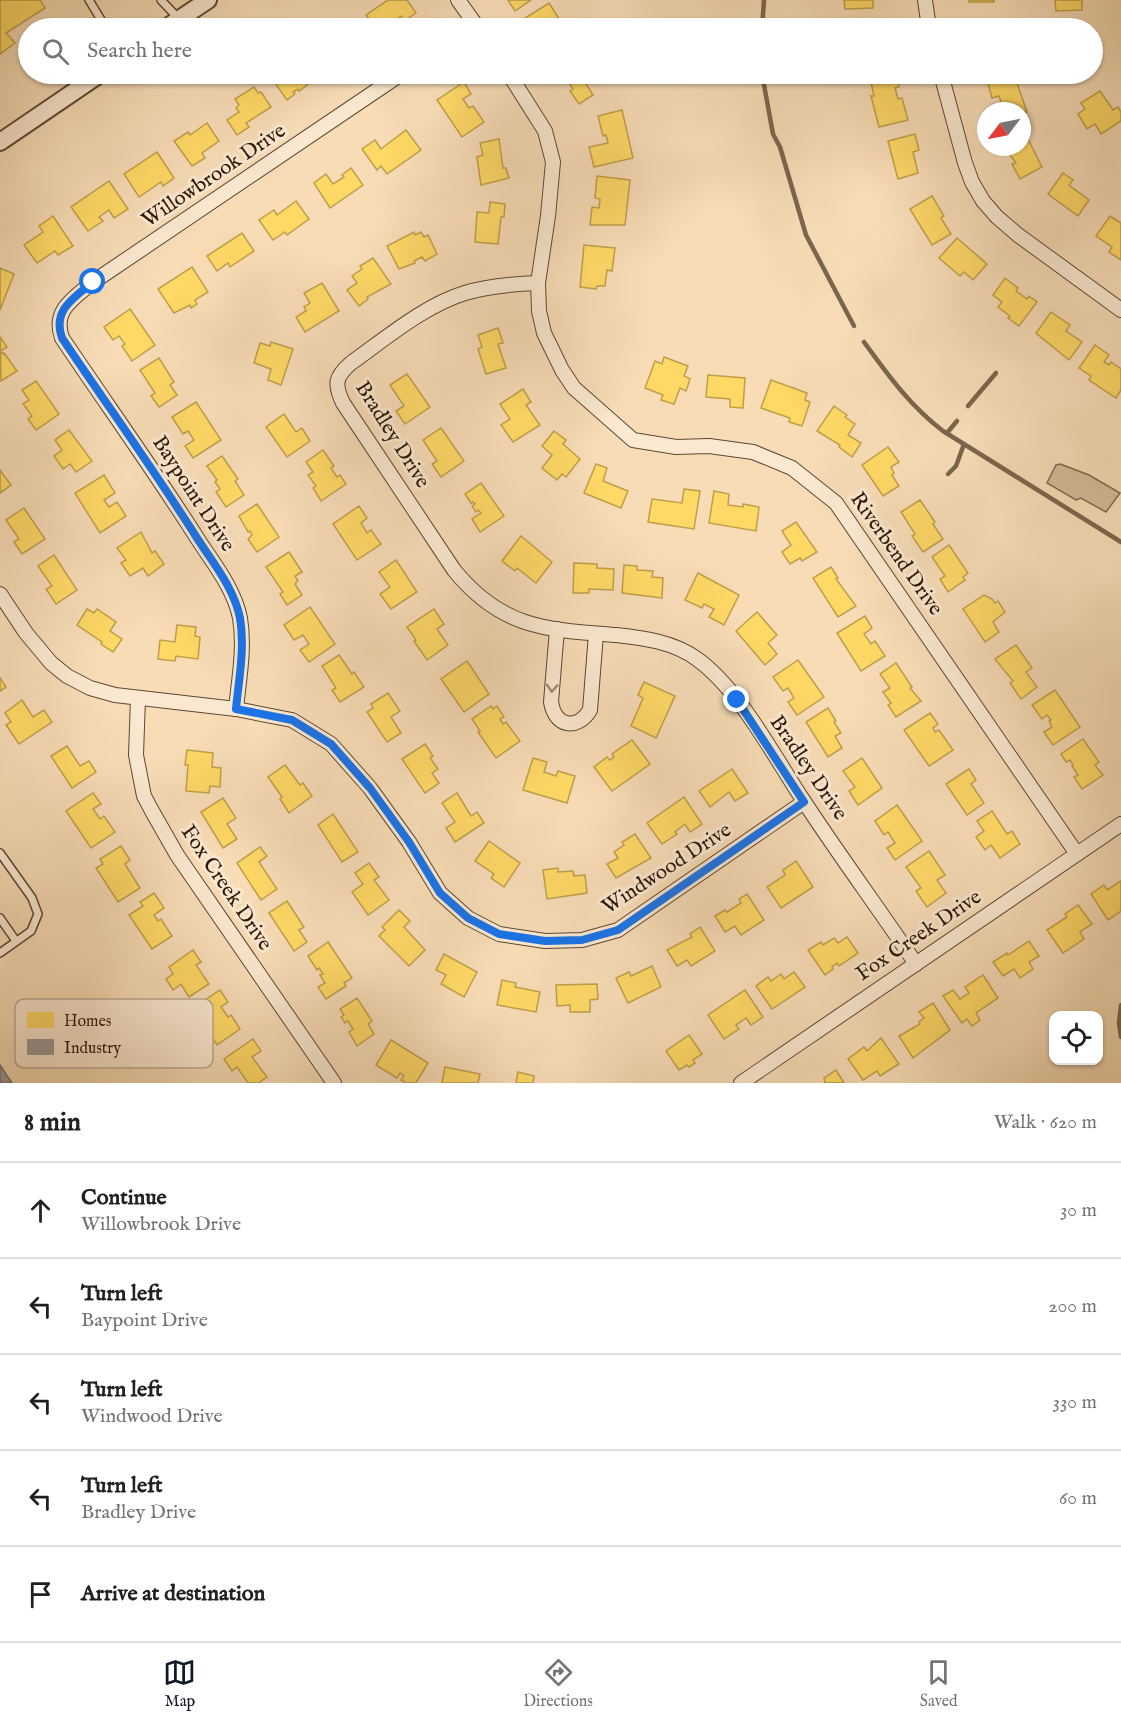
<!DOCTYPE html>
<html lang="en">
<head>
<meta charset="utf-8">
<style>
  :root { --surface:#fff; --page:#f6f6f6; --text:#202124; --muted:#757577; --line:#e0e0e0; --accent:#111827 }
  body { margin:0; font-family:"IM FELL English",serif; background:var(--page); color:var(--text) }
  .controls { position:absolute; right:18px; bottom:18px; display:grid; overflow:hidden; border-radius:12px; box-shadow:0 2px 4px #0004 }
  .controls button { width:54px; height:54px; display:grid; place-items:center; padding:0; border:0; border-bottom:2px solid var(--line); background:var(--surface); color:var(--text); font:30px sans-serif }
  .compass { position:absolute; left:977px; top:102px; width:54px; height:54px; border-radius:50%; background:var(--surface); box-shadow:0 2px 4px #0004; rotate:238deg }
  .stop { position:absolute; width:18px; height:18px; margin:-14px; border:4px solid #1a73e8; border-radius:50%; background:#fff }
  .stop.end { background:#1a73e8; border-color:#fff; box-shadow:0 2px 6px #0008 }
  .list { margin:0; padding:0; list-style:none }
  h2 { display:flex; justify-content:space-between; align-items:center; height:78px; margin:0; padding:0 24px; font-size:26px }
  h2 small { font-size:20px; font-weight:400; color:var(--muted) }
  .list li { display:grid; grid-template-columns:39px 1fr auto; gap:18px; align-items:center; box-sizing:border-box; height:96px; padding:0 24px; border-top:2px solid var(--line) }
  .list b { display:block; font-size:22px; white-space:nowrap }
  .list p { margin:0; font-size:20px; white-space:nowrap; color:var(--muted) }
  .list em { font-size:20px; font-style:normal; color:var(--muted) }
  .icon { flex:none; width:33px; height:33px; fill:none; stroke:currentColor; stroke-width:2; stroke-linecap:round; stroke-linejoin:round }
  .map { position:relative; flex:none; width:1121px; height:1083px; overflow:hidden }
  .search { position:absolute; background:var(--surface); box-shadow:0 2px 4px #0004; left:18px; right:18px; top:18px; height:66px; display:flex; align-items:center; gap:15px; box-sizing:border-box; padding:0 21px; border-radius:33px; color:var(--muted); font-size:22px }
  .sheet { height:558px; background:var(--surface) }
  nav { display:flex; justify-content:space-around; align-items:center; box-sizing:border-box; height:84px; border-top:2px solid var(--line); background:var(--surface); font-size:16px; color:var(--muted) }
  nav a { display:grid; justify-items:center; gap:3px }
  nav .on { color:var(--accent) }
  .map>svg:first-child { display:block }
  .green { fill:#d4bb98; stroke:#806950; stroke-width:1.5 }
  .homes { fill:#ffd966; stroke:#bf9f4a; stroke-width:1.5 }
  .industry { fill:#999; stroke:#78726d; stroke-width:1.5 }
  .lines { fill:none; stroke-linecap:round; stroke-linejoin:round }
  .stream { stroke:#7c654c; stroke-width:4.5 }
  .service-casing { stroke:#5e4833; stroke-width:10 }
  .minor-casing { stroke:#5e4833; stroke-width:16 }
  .tertiary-casing { stroke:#5e4833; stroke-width:20 }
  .service { stroke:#fae8d0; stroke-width:7 }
  .minor { stroke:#fae8d0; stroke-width:14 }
  .tertiary { stroke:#fae8d0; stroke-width:16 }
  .oneway { stroke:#9d8a76 }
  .route { stroke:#1a73e8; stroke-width:8 }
  .labels { text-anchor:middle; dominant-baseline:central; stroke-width:6; stroke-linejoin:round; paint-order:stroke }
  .street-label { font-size:21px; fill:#2b1707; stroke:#fae8d0 }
  .key { fill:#fae8d0; stroke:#bca994; stroke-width:1.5 }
  .key-label { font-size:16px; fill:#2b1707 }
</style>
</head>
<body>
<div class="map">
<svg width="1121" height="1083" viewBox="0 0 1121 1083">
  <rect width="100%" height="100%" fill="#f7dcb6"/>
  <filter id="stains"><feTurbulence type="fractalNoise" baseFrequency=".00333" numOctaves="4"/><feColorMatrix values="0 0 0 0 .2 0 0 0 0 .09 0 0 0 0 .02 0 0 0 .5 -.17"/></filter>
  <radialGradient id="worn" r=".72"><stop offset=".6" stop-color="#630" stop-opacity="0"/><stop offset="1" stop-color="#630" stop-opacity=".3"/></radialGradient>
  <polygon class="green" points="1060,464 1089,475 1120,493 1106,512 1081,498 1076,500 1047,483 1056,465"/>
  <g class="homes">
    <polygon points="0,0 40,0 45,8 6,33 15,43 0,54"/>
    <polygon points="388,0 407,0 416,13 404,21 401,16 383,28 376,28 366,15"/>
    <polygon points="508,0 531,0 515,11"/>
    <polygon points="844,0 873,0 873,8 845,9"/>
    <rect x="969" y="0" width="25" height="2"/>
    <polygon points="1055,0 1082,0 1082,10 1056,11"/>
    <polygon points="549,3 563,25 557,28 528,28 522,20"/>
    <polygon points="336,20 341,27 353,20 359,28 326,28"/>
    <polygon points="995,21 997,28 976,28 975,27"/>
    <polygon points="884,24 886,28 867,28"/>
    <polygon points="274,74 316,74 318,77 299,91 298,89 293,92 295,94 287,100 270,76"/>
    <polygon points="563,74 601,74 586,84 593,95 579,104 570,91 573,89"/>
    <polygon points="1014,74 1027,112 1022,113 1022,111 1009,111 1007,104 1002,105 999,96 992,98 987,80"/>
    <polygon points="1066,74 1087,74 1068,79"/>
    <polygon points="896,75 899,87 895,88 898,99 902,98 908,120 879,127 871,96 874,96 871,82"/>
    <polygon points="464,82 471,94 463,99 469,108 473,106 484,122 462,137 437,100"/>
    <polygon points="254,87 258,93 261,92 271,107 246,123 249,127 237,135 227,120 239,112 236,108 239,105 235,99"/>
    <polygon points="1100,91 1113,110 1118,107 1121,112 1121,121 1101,134 1095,124 1087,129 1078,114 1085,109 1081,103"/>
    <polygon points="622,110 633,158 594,167 589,147 608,143 606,135 603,136 598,116"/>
    <polygon points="207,123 219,141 202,153 205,158 192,166 174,141 188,132 190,135"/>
    <polygon points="406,130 421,150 387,174 381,166 377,170 362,149 375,140 381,149"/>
    <polygon points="1024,131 1042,167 1020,179 1012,164 1016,163 1007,151 1009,150 1008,147 1022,147 1022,132"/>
    <polygon points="915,134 919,150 913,152 918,173 898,179 888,141"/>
    <polygon points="499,139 503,168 506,168 509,178 481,185 477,157 483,155 480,143"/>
    <polygon points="157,152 174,178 163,186 161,182 139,197 124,174"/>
    <polygon points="351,168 363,185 330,208 314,183 326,174 333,184 344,177 342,175"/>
    <polygon points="1063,173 1073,180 1069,185 1089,200 1078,216 1048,194"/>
    <polygon points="597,176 630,180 625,225 590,225 592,207 599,208 600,199 595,198"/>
    <polygon points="109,181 128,209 114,218 109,210 99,217 103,221 88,231 71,207"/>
    <polygon points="932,196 944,216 941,218 951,234 932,245 910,209"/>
    <polygon points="296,201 309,219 287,235 285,232 273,240 259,220 274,210 277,215"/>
    <polygon points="490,202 505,204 504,217 501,217 498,244 475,242 477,212 489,213"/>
    <polygon points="53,216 73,246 58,255 55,251 37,263 24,245 43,232 39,226"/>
    <polygon points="1110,216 1121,223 1121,260 1109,252 1112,247 1096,236"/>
    <polygon points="414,232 415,235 421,232 424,237 428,235 437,254 425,261 422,257 414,261 415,263 399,269 387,246"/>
    <polygon points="242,233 254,251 230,267 228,263 217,271 207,256"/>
    <polygon points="957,238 987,264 973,280 964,272 960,276 939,258"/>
    <polygon points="584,245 615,248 612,271 607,270 605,286 597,286 596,289 580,287"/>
    <polygon points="373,258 391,284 367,297 368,299 359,306 347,290 357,283 352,276 362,269 360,266"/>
    <polygon points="192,267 208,292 195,300 197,304 191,308 190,305 174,313 158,289"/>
    <polygon points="0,268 14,274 0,310"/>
    <polygon points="1005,278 1018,288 1016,291 1027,299 1029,296 1037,302 1019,326 1008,318 1010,316 998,307 1002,302 993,295"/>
    <polygon points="322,283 339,311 305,332 296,317 306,311 304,307 310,303 304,293"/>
    <polygon points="130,309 155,345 132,361 122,346 125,344 119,336 113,340 104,327"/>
    <polygon points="1051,312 1070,325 1066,331 1082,342 1069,360 1036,333"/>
    <polygon points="498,328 503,343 498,344 506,368 486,374 478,349 482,347 478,335"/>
    <polygon points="0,337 7,347 0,351 3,354 4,353 17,371 1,381"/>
    <polygon points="271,342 293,349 281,385 268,380 271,369 254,363 260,343 270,346"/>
    <polygon points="1095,345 1109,355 1104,362 1109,365 1111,362 1121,369 1121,390 1116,398 1089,380 1091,376 1079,368"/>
    <polygon points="664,357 688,366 684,376 690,379 686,391 680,388 674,404 661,400 663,395 645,388 655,361 662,364"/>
    <polygon points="159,358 174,382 170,385 177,395 159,407 151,396 155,393 140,370"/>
    <polygon points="407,374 430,407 405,424 396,411 404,406 390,385"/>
    <polygon points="708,375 745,378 743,408 730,407 730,399 706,397"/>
    <polygon points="771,380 807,393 805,400 810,402 802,426 789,422 790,418 761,408"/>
    <polygon points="36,381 59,414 36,430 28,419 32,416 23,404 29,400 22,390"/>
    <polygon points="523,389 531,402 526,405 540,425 513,442 501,425 510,419 500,404"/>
    <polygon points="196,402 221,440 193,458 185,446 194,440 188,431 183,434 172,417"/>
    <polygon points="834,406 847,415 845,417 855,424 848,435 861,443 852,457 839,447 840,445 817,431"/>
    <polygon points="284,414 296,432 302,428 310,441 287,457 266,427"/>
    <polygon points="441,428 464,461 441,477 432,464 437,461 423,440"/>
    <polygon points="69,430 92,461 76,472 70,464 63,469 54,456 62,450 55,440"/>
    <polygon points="554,431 566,440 563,444 580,459 566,477 562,474 557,480 542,468 552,455 542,446"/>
    <polygon points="888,447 899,462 891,467 894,473 892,475 899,486 883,496 862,465"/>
    <polygon points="323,450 334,466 331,468 337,477 340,475 346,484 321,501 313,488 316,486 308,475 313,472 306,462"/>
    <polygon points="222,456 238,479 235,481 244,495 226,507 216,492 220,489 215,482 217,480 207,466"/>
    <polygon points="596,464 607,468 603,481 628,491 621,508 584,493"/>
    <polygon points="0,470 11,485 0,493"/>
    <polygon points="104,475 115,493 104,500 109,507 117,502 126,516 100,533 75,493"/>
    <polygon points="481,483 504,516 480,532 472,519 481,513 478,510 476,512 472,506 475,504 473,502 471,503 465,494"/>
    <polygon points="684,489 700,491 694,529 648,522 652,499 682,503"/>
    <polygon points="714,491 729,494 728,505 743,507 743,504 759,507 756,531 709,523"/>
    <polygon points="920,500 935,522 933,524 943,539 923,552 912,536 915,534 901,512"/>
    <polygon points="257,504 279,537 257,552 248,539 252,535 250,531 248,532 239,516"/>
    <polygon points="359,506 367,518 361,523 367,533 371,530 381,544 357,560 333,524"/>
    <polygon points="24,508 45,539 22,554 14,542 19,539 6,520"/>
    <polygon points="796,522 817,552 802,561 800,558 790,564 782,552 791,545 782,531"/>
    <polygon points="141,532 152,553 155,551 164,564 148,576 143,568 130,576 121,563 126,560 117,548"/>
    <polygon points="521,536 552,562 536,583 517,568 515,571 502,561"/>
    <polygon points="949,545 968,573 963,577 965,580 948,592 940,579 945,576 932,557"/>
    <polygon points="289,552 302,572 295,576 298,581 295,584 302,595 287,605 280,594 283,592 266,567"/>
    <polygon points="54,555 77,590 56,604 46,589 52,586 38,566"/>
    <polygon points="396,560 417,592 391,609 380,594 390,587 379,572"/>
    <polygon points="574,563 597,564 597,568 614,569 613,590 589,589 589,593 573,593"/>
    <polygon points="624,565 637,566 637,570 653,571 652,577 663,578 662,598 622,593"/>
    <polygon points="831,567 838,578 836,579 856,606 838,617 813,578"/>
    <polygon points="698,573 739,595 724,625 709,617 714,609 704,604 702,608 685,600"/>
    <polygon points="984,595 992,599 995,603 998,601 1005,612 993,622 999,632 985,642 963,609"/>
    <polygon points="310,607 335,644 309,662 300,650 309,644 303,635 294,640 284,625"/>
    <polygon points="87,609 94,613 97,609 116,622 110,631 122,639 113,652 101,644 102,642 77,625"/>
    <polygon points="434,609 444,624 437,629 448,645 427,660 414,641 416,640 407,627"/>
    <polygon points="757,612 777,635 768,643 777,654 765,665 736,631"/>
    <polygon points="865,616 872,628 864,634 871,644 875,641 885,656 861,671 837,633"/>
    <polygon points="177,625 196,627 195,636 200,637 198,659 176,656 175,661 158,659 160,640 175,642"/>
    <polygon points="1016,645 1032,668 1026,672 1037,687 1021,699 1010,683 1013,681 995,659"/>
    <polygon points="339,655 352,674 354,672 364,687 340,702 332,690 336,688 322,666"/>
    <polygon points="798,660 824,697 797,715 788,702 794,698 788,688 783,691 773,677"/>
    <polygon points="467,661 489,694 464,712 441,679"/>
    <polygon points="896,663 912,687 910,688 921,701 896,717 888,705 891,703 883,692 890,688 880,674"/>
    <polygon points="0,678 6,687 0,691"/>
    <polygon points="644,682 675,696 656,738 631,726 643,698 638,695"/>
    <polygon points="1055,690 1080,727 1053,745 1044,732 1052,727 1049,721 1051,720 1047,715 1042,719 1032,705"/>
    <polygon points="388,693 400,711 391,717 401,733 387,742 367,712 373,708 371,704"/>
    <polygon points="22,700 33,717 44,710 52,722 19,744 6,725 11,722 5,713"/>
    <polygon points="491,706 493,709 497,706 504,717 500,719 503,724 506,722 520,741 496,758 478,732 480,731 472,719"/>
    <polygon points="828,708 836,721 834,722 841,733 835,736 842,748 828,757 806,722"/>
    <polygon points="930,713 938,724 933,728 935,732 939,730 953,750 929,766 904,730"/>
    <polygon points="1083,739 1099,762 1095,765 1103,775 1082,789 1074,777 1078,775 1072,766 1073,765 1070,760 1066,762 1061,754"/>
    <polygon points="632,740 650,764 612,791 594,767 607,757 610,760 614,757 612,754"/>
    <polygon points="425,744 433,756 430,758 438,769 432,773 439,783 425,793 402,759"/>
    <polygon points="67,746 80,766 89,761 96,772 72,788 51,756"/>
    <polygon points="187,750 213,753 212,767 221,768 220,787 210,786 209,793 186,791 188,765 185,765"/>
    <polygon points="533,758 547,762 544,772 556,776 558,771 575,776 567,803 523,790"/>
    <polygon points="862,758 882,788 858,805 849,791 855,787 843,771"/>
    <polygon points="285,765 300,785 303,783 312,796 289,813 280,799 282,797 268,777"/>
    <polygon points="732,769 748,793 735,801 729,792 710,807 699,791"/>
    <polygon points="969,769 976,780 971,784 984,803 967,815 946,784"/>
    <polygon points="93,793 101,804 93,809 100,819 104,816 115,832 91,848 66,811"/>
    <polygon points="457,793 471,816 477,812 484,823 455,842 446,828 455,822 442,803"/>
    <polygon points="684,797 702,824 690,832 685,824 675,832 677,834 662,844 647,823"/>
    <polygon points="223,798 236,818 227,824 237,839 223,848 201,812"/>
    <polygon points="897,805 922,841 895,860 887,848 895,843 888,832 884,835 875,821"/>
    <polygon points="992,811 1007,834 1012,831 1020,844 1000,858 991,845 985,850 976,837 984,831 977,821"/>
    <polygon points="333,814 358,852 342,862 318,825"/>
    <polygon points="635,834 651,858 616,878 607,864 618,858 614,852 624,845 622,842"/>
    <polygon points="489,841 520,863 504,887 491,878 494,874 475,861"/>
    <polygon points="121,846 130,860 125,864 140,888 118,902 96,868 103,864 100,859"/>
    <polygon points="260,847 267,856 259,862 277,889 261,900 237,863"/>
    <polygon points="929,851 945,875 937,880 946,893 927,907 916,891 921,888 906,867"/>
    <polygon points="796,861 813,887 781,908 767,887 785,875 783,870"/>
    <polygon points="369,863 379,877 374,880 389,900 368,915 352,892 363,884 355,873"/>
    <polygon points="558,868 558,872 573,871 574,876 585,875 587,893 547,899 543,870"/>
    <polygon points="1121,881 1121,911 1108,920 1091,894 1104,885 1107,890"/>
    <polygon points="154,893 164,908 154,915 158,921 161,919 172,936 152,949 129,915 143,906 140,902"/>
    <polygon points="747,894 764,920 741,935 735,926 725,932 715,916 725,910 727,912 741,903 739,899"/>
    <polygon points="287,901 304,927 299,930 307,942 294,951 269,913"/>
    <polygon points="1078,905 1092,924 1080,932 1084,939 1063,953 1047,930 1067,917 1065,914"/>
    <polygon points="399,910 410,921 404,927 425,950 409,966 379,936 385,930 382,927"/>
    <polygon points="700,927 715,951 691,966 687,960 677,966 667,950 692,937 690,934"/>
    <polygon points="847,937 858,953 839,966 837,963 832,967 833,969 825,975 808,950 821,942 823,945 834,938 838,943"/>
    <polygon points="1029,941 1039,956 1029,962 1033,969 1020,978 1014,969 1003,976 993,962 1007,953 1008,955"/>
    <polygon points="328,942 352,978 344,983 346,986 326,999 318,987 325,983 320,975 323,974 319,968 317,970 308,956"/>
    <polygon points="193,950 201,962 196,965 209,984 189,997 181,984 173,990 166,979 173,974 169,967"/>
    <polygon points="444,954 477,972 464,997 441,984 446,975 436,970"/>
    <polygon points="652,966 661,987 628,1003 616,978 629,972 631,976"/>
    <polygon points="794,972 805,987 772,1009 756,986 768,977 771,981 781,974 784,979"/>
    <polygon points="983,975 998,998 976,1013 980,1020 972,1026 967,1019 962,1023 943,996 953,990 960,999 969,993 965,987"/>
    <polygon points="502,980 516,983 515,987 540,992 536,1012 497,1005"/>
    <polygon points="597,984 598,999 590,1000 590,1012 570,1012 570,1005 557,1006 556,985"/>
    <polygon points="220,990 228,1002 221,1007 228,1017 231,1015 240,1029 217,1045 193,1008"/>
    <polygon points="745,990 763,1017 751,1025 746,1018 736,1025 739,1029 724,1039 708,1015"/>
    <polygon points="357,998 372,1021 368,1024 374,1034 357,1046 349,1032 353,1029 348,1021 345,1023 341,1017 344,1015 340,1009"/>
    <polygon points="933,1003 950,1030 913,1058 899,1036 920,1024 919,1022 924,1018 919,1012"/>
    <polygon points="689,1035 702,1054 693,1060 695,1063 689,1067 687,1065 679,1070 666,1051"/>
    <polygon points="881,1038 899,1064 880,1076 877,1071 863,1080 848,1059 864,1047 867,1051"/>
    <polygon points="253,1039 261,1051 252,1057 267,1077 258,1083 248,1083 237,1067 232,1071 224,1059"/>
    <polygon points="391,1040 428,1063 416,1083 406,1083 401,1080 404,1076 400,1073 397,1078 376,1065"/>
    <polygon points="445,1067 480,1074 478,1083 442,1083"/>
    <polygon points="836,1070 844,1083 825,1083 824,1078"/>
    <polygon points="518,1072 534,1076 533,1083 516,1083"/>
  </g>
  <polygon class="industry" points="0,1065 12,1083 0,1083"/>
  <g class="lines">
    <g class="stream">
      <polyline points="762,28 764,0"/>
      <polyline points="762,74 773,134 780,147 806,235 854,326"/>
      <path d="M864,342c24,33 46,64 79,89l178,111"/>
      <polyline points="968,406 996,373"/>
      <polyline points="947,433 957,421"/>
      <polyline points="948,474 956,466 964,444"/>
      <polyline points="1121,1005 1119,1023 1121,1037"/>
    </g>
    <g class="service-casing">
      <g id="service">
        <polyline points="89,0 106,28"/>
        <polyline points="161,0 179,19"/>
        <polyline points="0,853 32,898 38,914 31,931 0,953"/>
        <polyline points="0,918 16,941"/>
      </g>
    </g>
    <g class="minor-casing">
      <g id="minor">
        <polyline points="458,0 478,28"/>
        <polyline points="925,0 929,28"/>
        <polyline points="509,74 545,131 553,162 548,216 538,283 539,311 544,333 562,370 574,388 633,440 676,447 709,446 753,452 792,468 836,503 1077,854"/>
        <polyline points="941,74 965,163 972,182 983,201 997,217 1018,235 1121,310"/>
        <path d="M538,283c-25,1 -50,3 -73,10 -40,12 -80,46 -114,70 -16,14 -17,21 -8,40l111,167c47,58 92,60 162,65 28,3 58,7 81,24 42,30 77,97 106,141 36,55 76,109 113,164"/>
        <polyline points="0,594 26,633 51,663 67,676 90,688 115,695 236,709 292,720 331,744 370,788 409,842 440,893 468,918 499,934 545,941 582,940 618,930 804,802"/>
        <path d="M557,629l-6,73c4,25 26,29 39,8l6,-76"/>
        <polyline points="138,698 136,755 144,796 152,811 177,855 334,1083"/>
        <path d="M236,709c3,-31 9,-61 4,-91 -6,-30 -27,-55 -43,-80 -43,-68 -90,-133 -135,-200 -10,-28 12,-40 31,-56l308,-208"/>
        <polyline points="741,1083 1121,824"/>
      </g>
    </g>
    <g class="tertiary-casing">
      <g id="tertiary">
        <polyline points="166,28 208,0"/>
        <polyline points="0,142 100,74"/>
      </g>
    </g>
    <use href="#service" class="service"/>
    <use href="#minor" class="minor"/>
    <use href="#tertiary" class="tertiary"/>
  </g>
  <defs><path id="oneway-chevron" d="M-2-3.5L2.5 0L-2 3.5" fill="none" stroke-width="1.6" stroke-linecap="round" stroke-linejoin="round" transform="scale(1.5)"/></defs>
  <use class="oneway" href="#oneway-chevron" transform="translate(552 688) rotate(94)"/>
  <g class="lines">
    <path class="route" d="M93,282c-19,16 -41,28 -31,56 45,67 92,132 135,200 16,25 37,50 43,80 5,30 -1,60 -4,91l56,11 39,24 39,44 39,54 31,51 28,25 31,16 46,7 37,-1 36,-10 186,-128 -67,-102"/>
  </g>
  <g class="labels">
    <g class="street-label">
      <text transform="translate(214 176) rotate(-34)">Willowbrook Drive</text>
      <text transform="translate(392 435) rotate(58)">Bradley Drive</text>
      <text transform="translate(193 494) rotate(57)">Baypoint Drive</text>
      <text transform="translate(896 554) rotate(55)">Riverbend Drive</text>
      <text transform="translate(808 768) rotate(56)">Bradley Drive</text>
      <text transform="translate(667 869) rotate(-33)">Windwood Drive</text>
      <text transform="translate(226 888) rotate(56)">Fox Creek Drive</text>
      <text transform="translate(919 936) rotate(-34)">Fox Creek Drive</text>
    </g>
  </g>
  <rect x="15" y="999" width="198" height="69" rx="9" class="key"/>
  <rect x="27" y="1012" width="27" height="16" fill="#ffd966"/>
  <rect x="27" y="1039" width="27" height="16" fill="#999"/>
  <g class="key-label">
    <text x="64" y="1026">Homes</text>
    <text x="64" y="1053">Industry</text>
  </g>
  <rect width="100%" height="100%" filter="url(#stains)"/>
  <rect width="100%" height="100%" fill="url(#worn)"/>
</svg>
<div class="controls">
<button><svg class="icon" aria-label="locate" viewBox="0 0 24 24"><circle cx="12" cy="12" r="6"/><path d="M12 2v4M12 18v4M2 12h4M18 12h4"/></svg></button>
</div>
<svg class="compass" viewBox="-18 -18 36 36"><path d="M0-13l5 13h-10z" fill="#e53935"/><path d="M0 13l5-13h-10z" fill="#757577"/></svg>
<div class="stop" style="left:93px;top:282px"></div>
<div class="stop end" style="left:737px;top:700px"></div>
<div class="search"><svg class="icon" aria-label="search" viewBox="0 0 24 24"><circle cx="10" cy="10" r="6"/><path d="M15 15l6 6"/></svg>Search here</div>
</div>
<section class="sheet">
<h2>8 min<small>Walk · 620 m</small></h2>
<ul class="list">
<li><svg class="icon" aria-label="ahead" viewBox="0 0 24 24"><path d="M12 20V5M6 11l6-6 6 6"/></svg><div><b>Continue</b><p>Willowbrook Drive</p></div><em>30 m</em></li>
<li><svg class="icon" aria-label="left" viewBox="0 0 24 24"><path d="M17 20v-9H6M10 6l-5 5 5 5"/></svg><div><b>Turn left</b><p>Baypoint Drive</p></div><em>200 m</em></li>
<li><svg class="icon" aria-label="left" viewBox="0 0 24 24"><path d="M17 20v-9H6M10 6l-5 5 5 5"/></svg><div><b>Turn left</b><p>Windwood Drive</p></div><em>330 m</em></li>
<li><svg class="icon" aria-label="left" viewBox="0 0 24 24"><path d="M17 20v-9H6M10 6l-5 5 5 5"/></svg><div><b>Turn left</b><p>Bradley Drive</p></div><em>60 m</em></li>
<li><svg class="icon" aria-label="arrive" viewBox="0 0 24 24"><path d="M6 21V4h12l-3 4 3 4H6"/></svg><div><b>Arrive at destination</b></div></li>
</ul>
</section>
<nav>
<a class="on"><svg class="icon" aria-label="map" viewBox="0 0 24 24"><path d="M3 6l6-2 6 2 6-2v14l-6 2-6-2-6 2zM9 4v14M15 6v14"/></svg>Map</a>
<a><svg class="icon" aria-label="directions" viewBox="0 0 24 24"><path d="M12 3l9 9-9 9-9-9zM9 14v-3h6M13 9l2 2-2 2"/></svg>Directions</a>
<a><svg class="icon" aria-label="saved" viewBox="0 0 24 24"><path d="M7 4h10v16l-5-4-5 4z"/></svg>Saved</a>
</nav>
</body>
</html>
